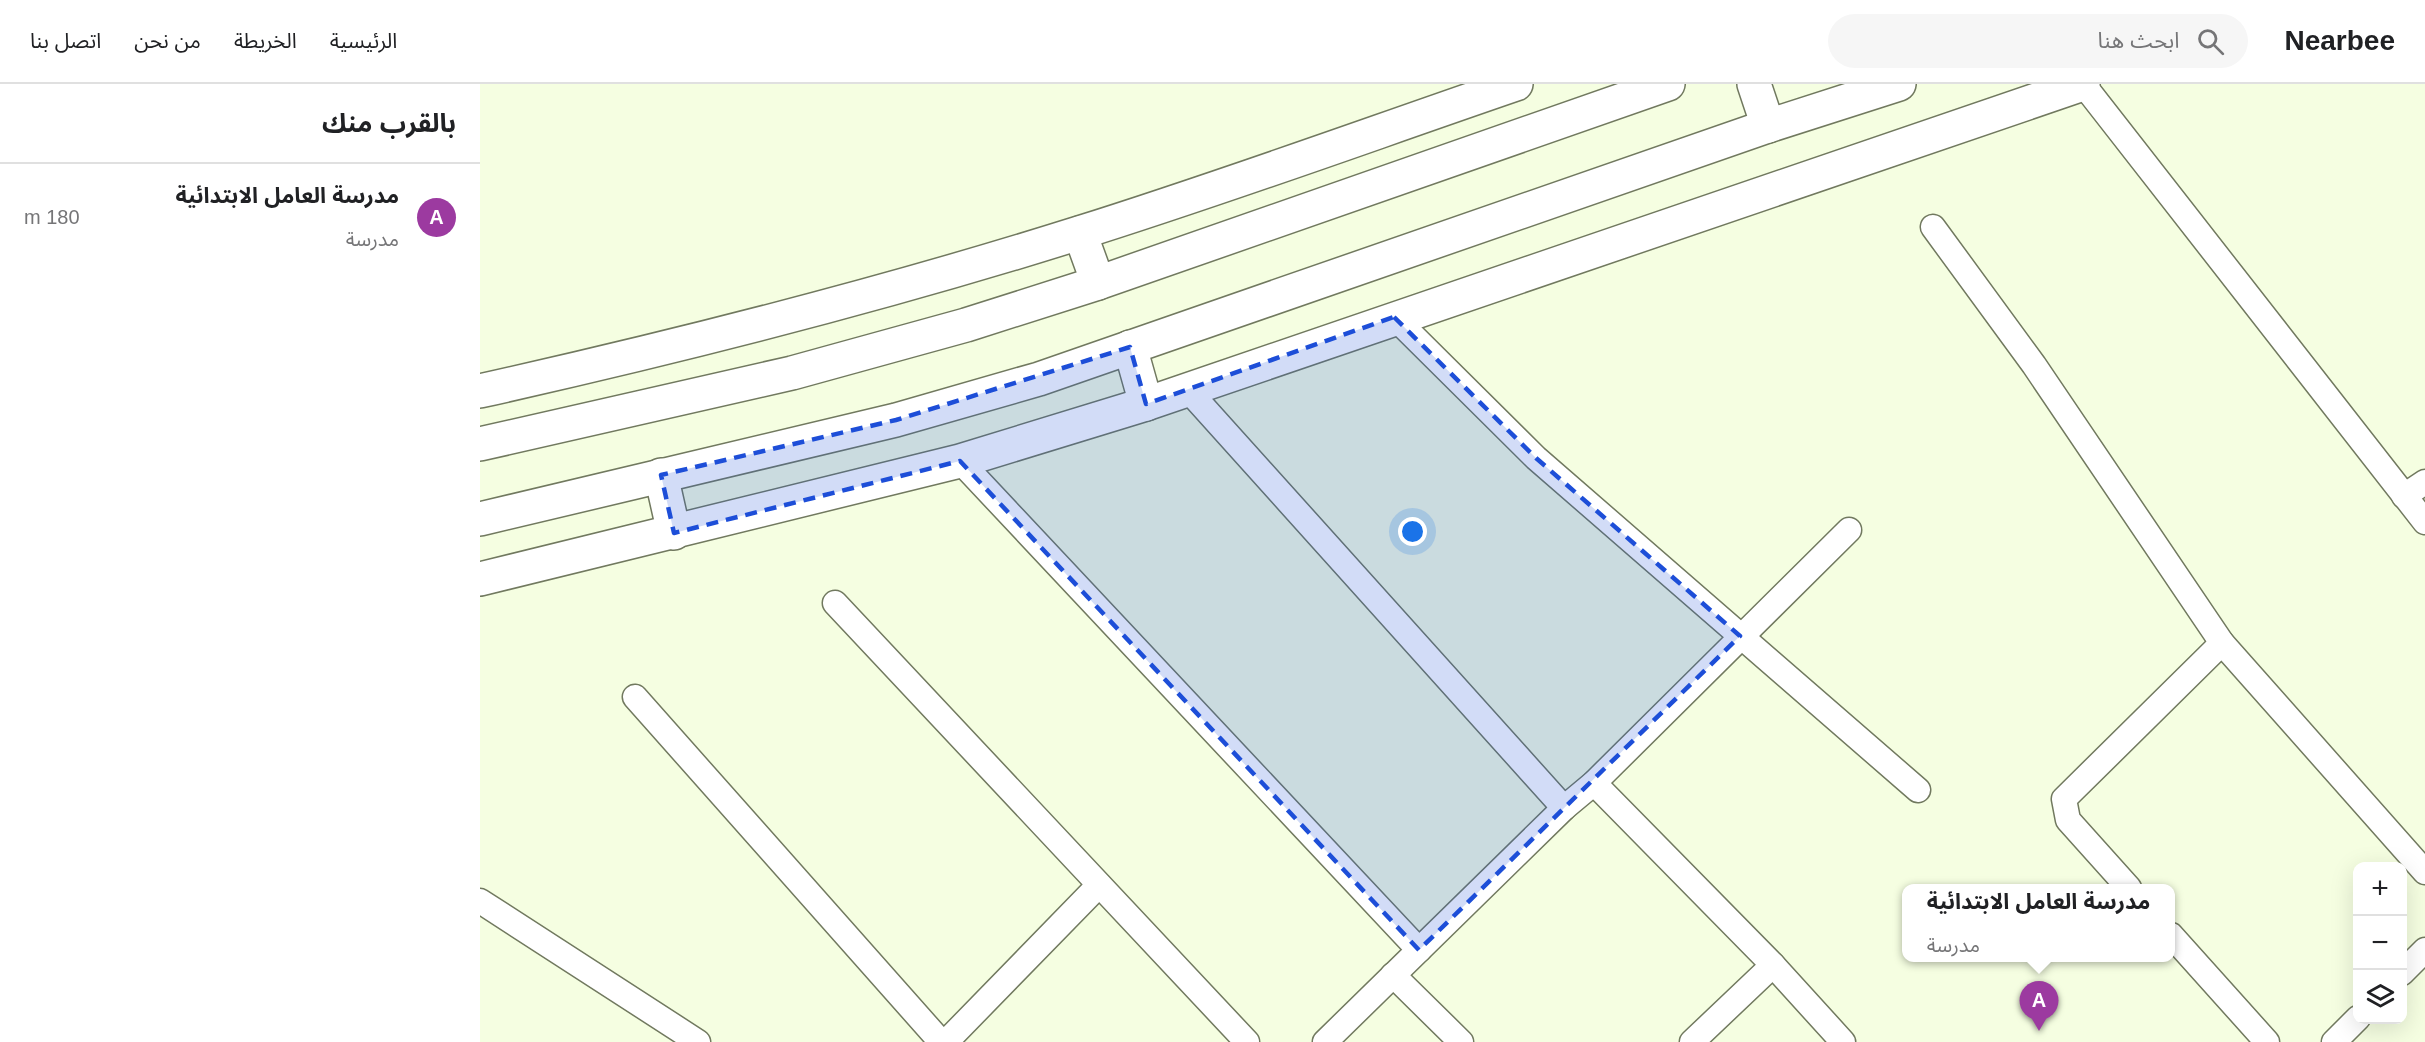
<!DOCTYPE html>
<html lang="ar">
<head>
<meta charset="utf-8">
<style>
  :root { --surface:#fff; --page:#f6f6f6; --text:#202124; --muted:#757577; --line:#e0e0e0; --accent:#9c3aa0 }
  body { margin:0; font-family:Helvetica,"Noto Sans Arabic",sans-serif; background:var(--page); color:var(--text); direction:rtl }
  .controls { position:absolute; right:18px; bottom:18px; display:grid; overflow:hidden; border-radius:12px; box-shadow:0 6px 24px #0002 }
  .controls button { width:54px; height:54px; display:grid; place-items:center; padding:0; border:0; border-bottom:2px solid var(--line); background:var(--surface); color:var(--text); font:30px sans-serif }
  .you { position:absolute; left:933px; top:448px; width:21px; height:21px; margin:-15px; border:4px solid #fff; border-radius:50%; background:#1a73e8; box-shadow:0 0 0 9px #1a73e833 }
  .badge { display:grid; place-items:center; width:39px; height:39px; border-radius:50%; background:var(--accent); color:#fff; font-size:20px; font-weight:700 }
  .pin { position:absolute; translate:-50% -50px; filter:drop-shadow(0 2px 3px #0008) }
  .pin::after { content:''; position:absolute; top:32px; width:21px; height:18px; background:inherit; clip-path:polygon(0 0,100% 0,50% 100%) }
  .popup { position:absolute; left:1422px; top:800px; width:273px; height:78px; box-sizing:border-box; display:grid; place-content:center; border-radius:12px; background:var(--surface); filter:drop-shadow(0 2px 4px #0005); font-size:20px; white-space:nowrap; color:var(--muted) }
  .popup b { font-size:22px; color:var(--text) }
  .popup::after { content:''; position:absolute; left:50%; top:100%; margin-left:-12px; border:12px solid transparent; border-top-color:var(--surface) }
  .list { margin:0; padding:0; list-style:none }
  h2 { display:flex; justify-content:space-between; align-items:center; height:78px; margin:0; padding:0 24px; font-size:26px }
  h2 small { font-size:20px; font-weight:400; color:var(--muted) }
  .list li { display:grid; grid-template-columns:39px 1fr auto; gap:18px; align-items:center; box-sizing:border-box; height:108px; padding:0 24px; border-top:2px solid var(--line) }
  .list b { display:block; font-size:22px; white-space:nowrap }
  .list p { margin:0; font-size:20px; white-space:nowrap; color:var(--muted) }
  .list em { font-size:20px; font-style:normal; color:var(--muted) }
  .icon { flex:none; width:33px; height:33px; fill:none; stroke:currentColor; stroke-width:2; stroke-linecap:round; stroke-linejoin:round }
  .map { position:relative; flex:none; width:1945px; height:958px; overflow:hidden; direction:ltr }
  header { display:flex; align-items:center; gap:36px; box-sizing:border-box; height:84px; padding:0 30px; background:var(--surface); border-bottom:2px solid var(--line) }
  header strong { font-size:28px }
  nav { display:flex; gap:33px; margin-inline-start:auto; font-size:21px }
  .search { width:420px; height:54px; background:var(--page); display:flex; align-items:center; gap:15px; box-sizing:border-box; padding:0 21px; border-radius:33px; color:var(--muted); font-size:22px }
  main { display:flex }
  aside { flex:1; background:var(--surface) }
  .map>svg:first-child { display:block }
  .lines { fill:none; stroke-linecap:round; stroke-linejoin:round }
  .street-casing { stroke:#71795f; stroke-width:27 }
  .secondary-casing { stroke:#71795f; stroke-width:36 }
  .primary-casing { stroke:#71795f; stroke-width:36 }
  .street { stroke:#fff; stroke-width:24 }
  .secondary { stroke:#fff; stroke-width:33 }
  .primary { stroke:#fff; stroke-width:33 }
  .marked { fill:#1d4ed8; fill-opacity:0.2; stroke:#1d4ed8; stroke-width:4.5; stroke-dasharray:12 8; stroke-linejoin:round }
</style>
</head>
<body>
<header>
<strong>Nearbee</strong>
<div class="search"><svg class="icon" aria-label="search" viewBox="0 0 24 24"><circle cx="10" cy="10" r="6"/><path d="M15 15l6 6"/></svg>ابحث هنا</div>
<nav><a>الرئيسية</a><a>الخريطة</a><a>من نحن</a><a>اتصل بنا</a></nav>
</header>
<main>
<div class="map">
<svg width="1945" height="958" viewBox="0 0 1945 958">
  <rect width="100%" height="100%" fill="#f5fee1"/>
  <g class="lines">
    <g class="street-casing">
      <g id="street">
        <polyline points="1603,0 1945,438"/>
        <polyline points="1453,143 1554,281 1742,559"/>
        <polyline points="914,233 1056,374 1438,706"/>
        <polyline points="708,306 1084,724"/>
        <polyline points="480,377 939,866"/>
        <polyline points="1924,412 1945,398"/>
        <polyline points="355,519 767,958"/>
        <polyline points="155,613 461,958"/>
        <polyline points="1114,699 1293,881 1363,958"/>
        <polyline points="1649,804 1588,736 1584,715 1742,559 1945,788"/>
        <polyline points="0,817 218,958"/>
        <polyline points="1691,851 1787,958"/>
        <polyline points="1922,889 1945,866"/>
        <polyline points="913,891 981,958"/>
        <polyline points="466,958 619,801"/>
        <polyline points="845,958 1084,724 1114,699 1369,446"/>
        <polyline points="1212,958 1293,881"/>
        <polyline points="1854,958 1878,934"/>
      </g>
    </g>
    <g class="secondary-casing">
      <g id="secondary">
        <path d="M0,307c201,-45 402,-96 599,-158 147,-46 291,-99 437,-149"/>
        <polyline points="0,495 480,377 666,320 1603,0"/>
      </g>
    </g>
    <g class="primary-casing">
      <g id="primary">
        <polyline points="1274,0 1288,42"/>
        <polyline points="600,149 618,199"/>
        <polyline points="650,263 666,320"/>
        <polyline points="0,360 312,289 486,241 618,199 1188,0"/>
        <polyline points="181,391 194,449"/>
        <polyline points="0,435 416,336 559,295 1288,42 1419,0"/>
      </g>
    </g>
    <use href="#street" class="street"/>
    <use href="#secondary" class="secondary"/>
    <use href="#primary" class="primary"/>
  </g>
  <path class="marked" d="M914,233l142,141 204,178 -321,314 -459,-489 -286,72 -13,-58 235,-55 234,-73 16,57z"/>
</svg>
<div class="controls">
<button>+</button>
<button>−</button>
<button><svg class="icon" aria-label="layers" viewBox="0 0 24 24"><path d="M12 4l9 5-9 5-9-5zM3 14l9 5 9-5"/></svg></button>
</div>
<div class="you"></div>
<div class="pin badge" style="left:1559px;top:947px">A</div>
<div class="popup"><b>مدرسة العامل الابتدائية</b>مدرسة</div>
</div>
<aside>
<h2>بالقرب منك<small></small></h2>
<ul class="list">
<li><span class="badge">A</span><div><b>مدرسة العامل الابتدائية</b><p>مدرسة</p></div><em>180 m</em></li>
</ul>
</aside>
</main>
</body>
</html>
